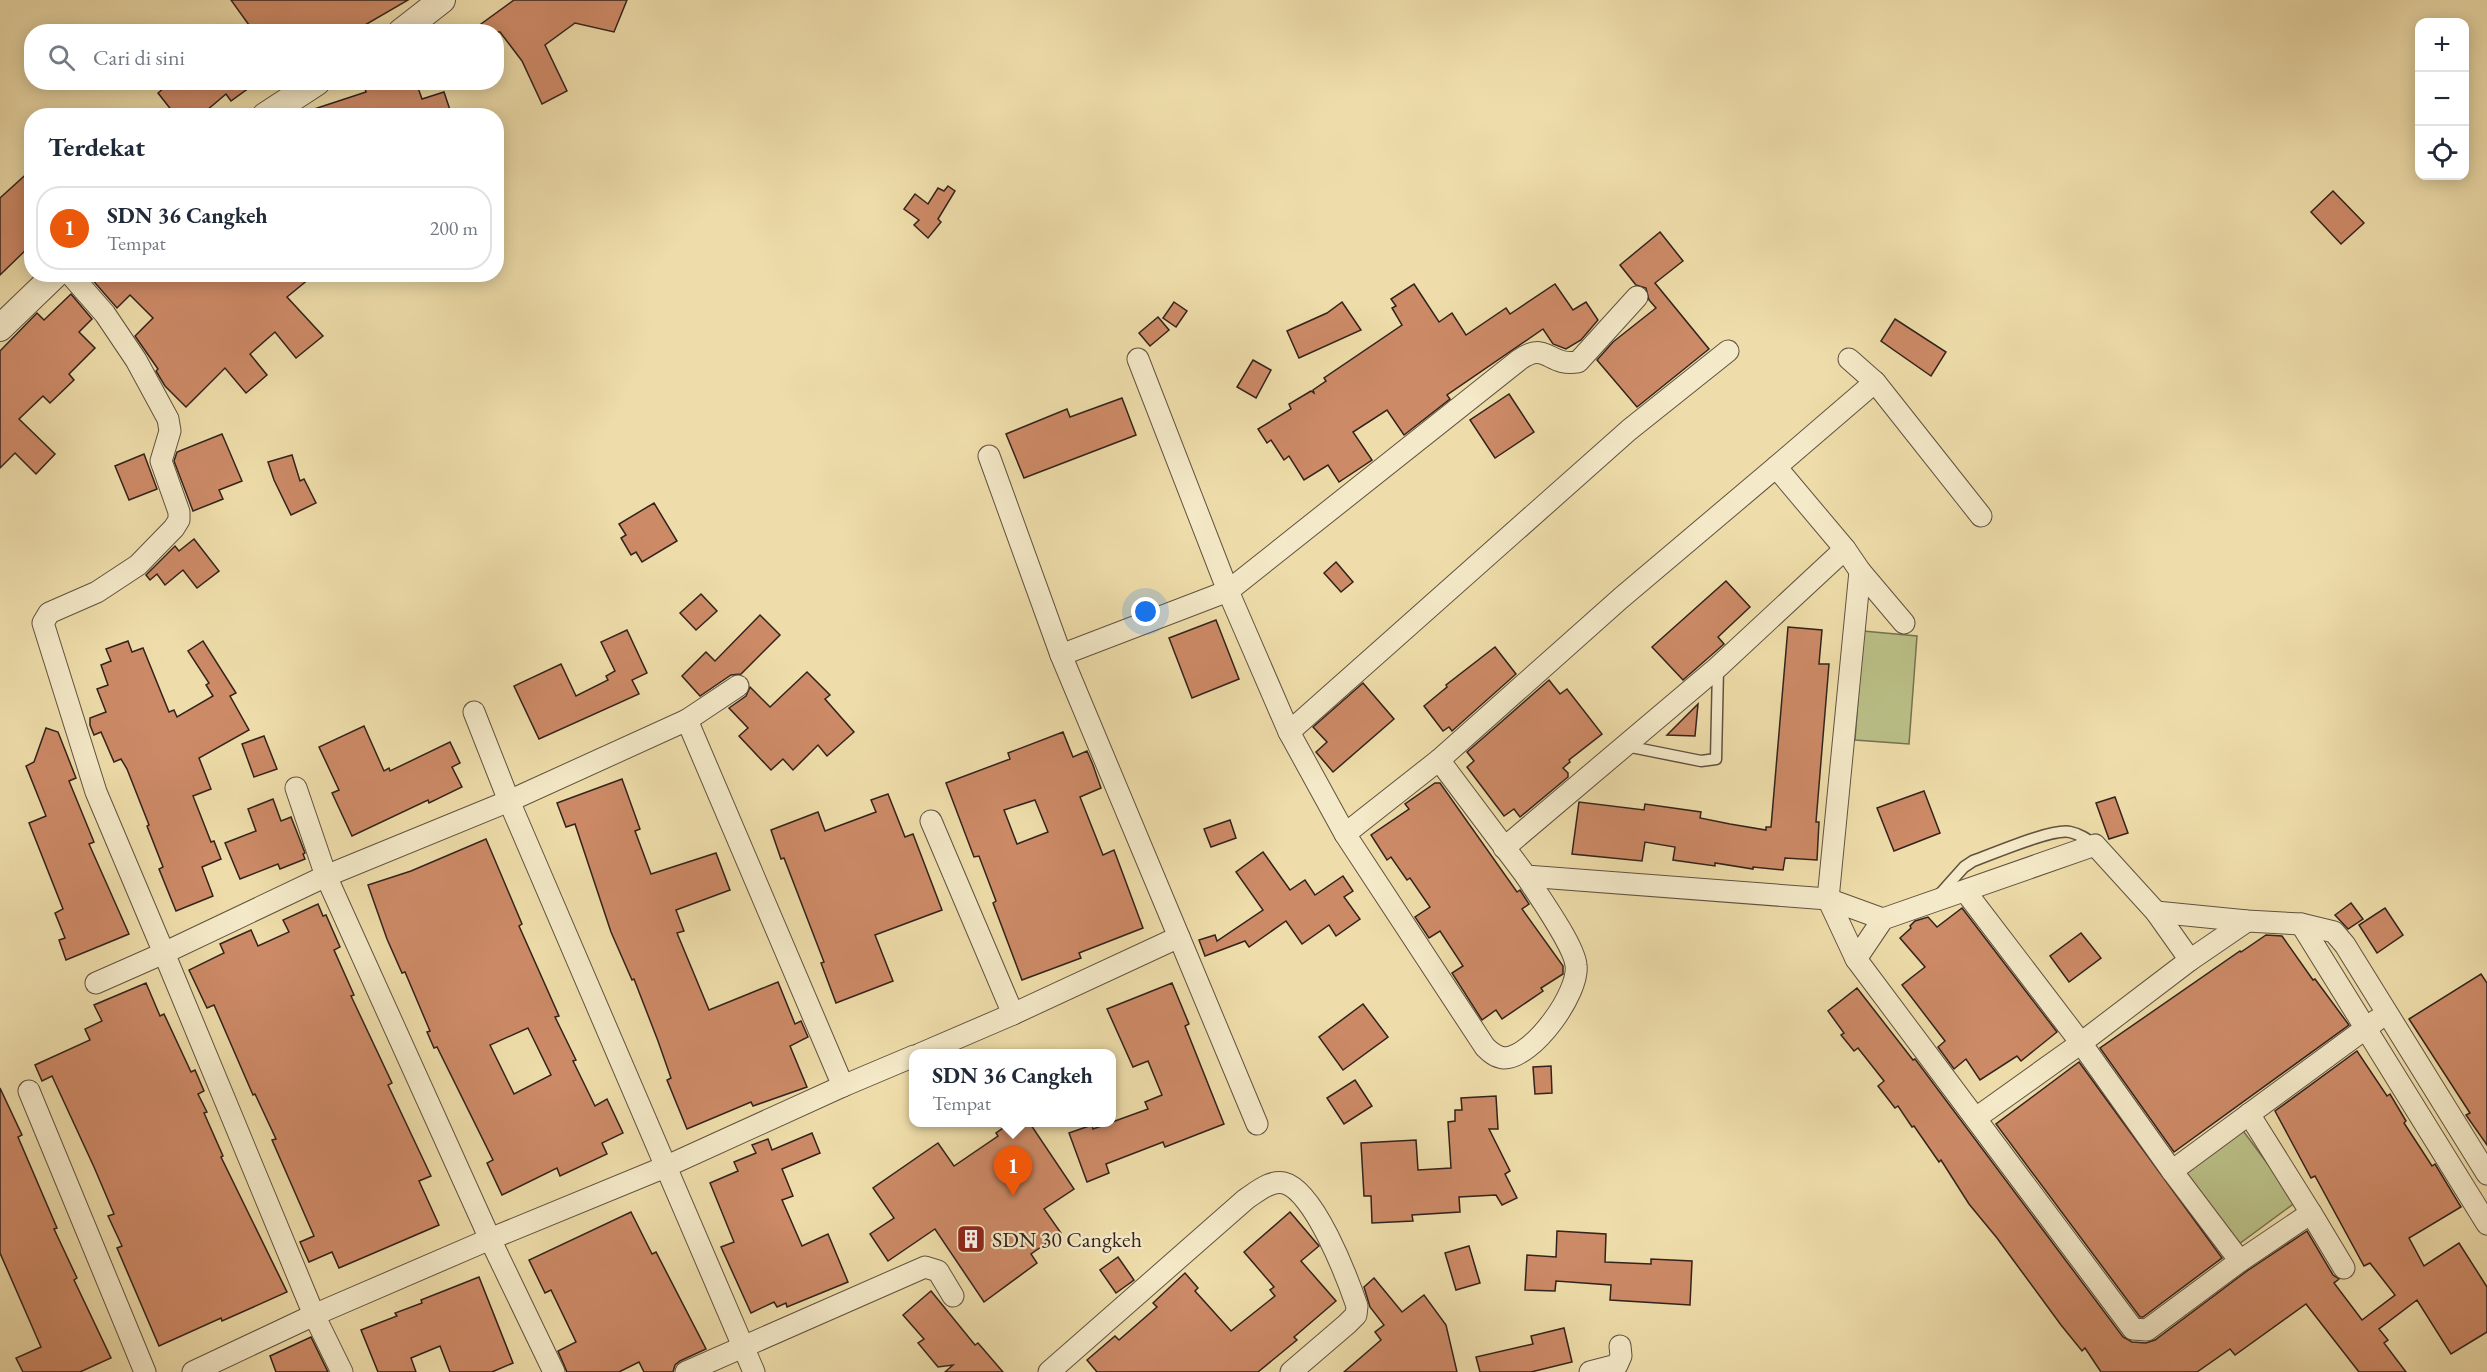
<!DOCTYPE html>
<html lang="id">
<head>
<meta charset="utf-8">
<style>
  :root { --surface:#fff; --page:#f2f2f3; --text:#1f2937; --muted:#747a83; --line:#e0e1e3; --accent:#ea580c }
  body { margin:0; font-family:"EB Garamond",serif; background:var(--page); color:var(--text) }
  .controls { position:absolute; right:18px; top:18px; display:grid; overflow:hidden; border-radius:12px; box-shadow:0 3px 15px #0003 }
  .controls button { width:54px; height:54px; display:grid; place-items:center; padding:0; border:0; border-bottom:2px solid var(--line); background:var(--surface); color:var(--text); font:30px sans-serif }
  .you { position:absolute; left:1146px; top:612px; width:21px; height:21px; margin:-15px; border:4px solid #fff; border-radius:50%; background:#1a73e8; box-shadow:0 0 0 9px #1a73e833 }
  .badge { display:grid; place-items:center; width:39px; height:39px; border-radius:50%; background:var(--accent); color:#fff; font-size:20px; font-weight:700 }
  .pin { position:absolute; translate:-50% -50px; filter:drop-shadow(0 2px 3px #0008) }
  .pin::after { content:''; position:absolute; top:32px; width:21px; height:18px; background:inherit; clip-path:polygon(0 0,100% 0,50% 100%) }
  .popup { position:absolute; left:909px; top:1049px; width:207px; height:78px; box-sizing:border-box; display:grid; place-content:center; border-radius:12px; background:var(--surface); filter:drop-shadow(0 2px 4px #0005); font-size:20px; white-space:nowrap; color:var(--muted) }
  .popup b { font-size:22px; color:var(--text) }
  .popup::after { content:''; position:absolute; left:50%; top:100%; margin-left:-12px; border:12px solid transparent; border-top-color:var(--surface) }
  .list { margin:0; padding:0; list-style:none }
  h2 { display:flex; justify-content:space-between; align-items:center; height:78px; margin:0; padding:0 24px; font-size:26px }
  h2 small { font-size:20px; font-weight:400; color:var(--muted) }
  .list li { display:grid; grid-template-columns:39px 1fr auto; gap:18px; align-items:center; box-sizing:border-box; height:84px; margin:0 12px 12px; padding:0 12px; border:2px solid var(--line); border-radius:24px }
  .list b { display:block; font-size:22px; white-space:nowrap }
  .list p { margin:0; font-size:20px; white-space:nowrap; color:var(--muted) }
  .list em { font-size:20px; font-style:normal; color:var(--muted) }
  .icon { flex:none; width:33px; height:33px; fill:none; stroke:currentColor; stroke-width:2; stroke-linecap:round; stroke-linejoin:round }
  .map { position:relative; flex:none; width:2487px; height:1372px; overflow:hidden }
  .search { position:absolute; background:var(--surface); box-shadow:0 3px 15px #0003; left:24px; top:24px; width:480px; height:66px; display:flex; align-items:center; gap:15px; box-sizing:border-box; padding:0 21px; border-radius:24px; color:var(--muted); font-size:22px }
  .panel { position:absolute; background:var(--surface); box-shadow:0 3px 15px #0003; left:24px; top:108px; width:480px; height:174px; border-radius:24px }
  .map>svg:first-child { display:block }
  .green { fill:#bac087; stroke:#767252; stroke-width:1.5 }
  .building { fill:#cd8a67; stroke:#32231c; stroke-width:1.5; fill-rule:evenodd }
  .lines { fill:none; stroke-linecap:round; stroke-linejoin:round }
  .service-casing { stroke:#615240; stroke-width:13 }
  .minor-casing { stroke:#615240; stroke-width:23 }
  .tertiary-casing { stroke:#615240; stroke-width:28 }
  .service { stroke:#f4e9c8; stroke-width:10 }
  .minor { stroke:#f4e9c8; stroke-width:21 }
  .tertiary { stroke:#f4e9c8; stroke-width:26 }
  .labels { text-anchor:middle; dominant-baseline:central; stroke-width:4.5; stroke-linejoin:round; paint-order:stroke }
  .poi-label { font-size:22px; fill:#32231c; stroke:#f4e9c8; text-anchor:start }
</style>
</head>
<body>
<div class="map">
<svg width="2487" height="1372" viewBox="0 0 2487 1372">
  <rect width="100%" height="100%" fill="#eda"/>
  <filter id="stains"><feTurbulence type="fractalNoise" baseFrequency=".00333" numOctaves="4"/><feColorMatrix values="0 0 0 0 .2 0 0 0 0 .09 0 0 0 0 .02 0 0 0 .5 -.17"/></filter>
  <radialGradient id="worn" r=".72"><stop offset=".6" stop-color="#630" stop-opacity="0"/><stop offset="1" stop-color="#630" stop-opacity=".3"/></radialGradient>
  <g class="green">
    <polygon points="1863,631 1917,636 1909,744 1855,740"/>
    <polygon points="2241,1128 2296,1202 2239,1244 2184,1170"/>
  </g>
  <g class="building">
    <polygon points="231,0 408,0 353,32 254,32"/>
    <polygon points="514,0 627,0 614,32 575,23 545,45 567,91 542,104 522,61 500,32 470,32"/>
    <polygon points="171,82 257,82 231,101 226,94 200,116 176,116 158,93"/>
    <polygon points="383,82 416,82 422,99 444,92 452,116 306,116 305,112 366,92 365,88"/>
    <polygon points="32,169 32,244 0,275 0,198"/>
    <polygon points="948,186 955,191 938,219 941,222 928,238 914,225 919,220 904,209 915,194 928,204 938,188 944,191"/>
    <polygon points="2333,191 2364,223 2341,244 2311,212"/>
    <polygon points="1660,232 1683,261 1655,283 1709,349 1637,407 1597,360 1613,342 1656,308 1649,300 1646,288 1636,285 1620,265"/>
    <polygon points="90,274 315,274 287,297 323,336 296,358 275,332 250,354 267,375 246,393 225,368 186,407 165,386 156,371 158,369 135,336 153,318 130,295 117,308 89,276"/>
    <polygon points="1414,284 1439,322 1452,313 1466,335 1506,308 1510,314 1555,284 1573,310 1586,302 1598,320 1581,340 1566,349 1553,344 1543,329 1447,395 1450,399 1404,435 1387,410 1353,432 1372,460 1339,482 1328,465 1304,480 1289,456 1284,460 1271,440 1267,443 1258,429 1291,409 1289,404 1311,391 1314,393 1313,390 1326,381 1324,378 1402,325 1392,308 1396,306 1391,299"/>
    <polygon points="71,294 92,319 79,332 95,348 69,374 74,380 50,403 43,396 19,419 55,454 36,474 15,453 0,468 0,351 37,313 44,320"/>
    <polygon points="1174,302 1187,311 1176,327 1163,318"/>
    <polygon points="1342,302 1361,330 1299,358 1287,331 1327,313"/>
    <polygon points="1158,317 1169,330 1150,346 1139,333"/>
    <polygon points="1895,319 1946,352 1931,376 1881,341"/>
    <polygon points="1253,360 1271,370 1256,398 1237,387"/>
    <polygon points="1509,394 1534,432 1495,458 1470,420"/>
    <polygon points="1122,398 1136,435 1024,478 1006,434 1067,409 1070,417"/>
    <polygon points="222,434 242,481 219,490 223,499 193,511 174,461 177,452"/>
    <polygon points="144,454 157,489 129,500 115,466"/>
    <polygon points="292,455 300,481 304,479 316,503 291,515 274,480 268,462"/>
    <polygon points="654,503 677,541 642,562 636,552 631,555 621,538 626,535 619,524"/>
    <polygon points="194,539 219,571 197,588 183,570 165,585 157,574 150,580 146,575 175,546 179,551"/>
    <polygon points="1336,562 1353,582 1341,592 1324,573"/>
    <polygon points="1726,581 1750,607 1718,637 1724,644 1683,680 1652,647"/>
    <polygon points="701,594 717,611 696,630 680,613"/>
    <polygon points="760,615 780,635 741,674 731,675 700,696 682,676 706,652 715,661"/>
    <polygon points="1216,620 1239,679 1192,698 1169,638"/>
    <polygon points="1788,627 1822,630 1819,664 1829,664 1816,822 1819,822 1817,860 1785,858 1783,870 1753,867 1753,869 1715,863 1715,866 1673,860 1675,847 1645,842 1642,861 1572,854 1579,802 1644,810 1645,804 1701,812 1700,818 1730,824 1766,830 1766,827 1771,827"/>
    <polygon points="627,630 647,673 632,680 639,694 539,739 514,686 561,664 576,696 608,680 606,676 615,671 601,642"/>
    <polygon points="128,641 132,652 143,648 169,712 174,710 177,717 213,696 206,685 209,683 188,651 203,641 236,693 230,696 249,730 199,758 211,789 193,796 211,842 214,841 221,859 202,867 213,896 176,911 159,869 163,867 147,826 149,825 127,769 121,759 114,762 101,732 94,735 90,725 90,718 106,712 97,689 108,685 101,665 111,661 106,649"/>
    <polygon points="1495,647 1516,674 1452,731 1449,727 1443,731 1424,706 1447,687 1446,685"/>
    <polygon points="807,672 830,695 825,699 854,732 827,756 818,745 793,770 783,759 771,770 739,736 748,728 729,708 746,696 750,687 770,707"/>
    <polygon points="1549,680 1560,694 1567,689 1602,734 1569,760 1570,762 1563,768 1568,773 1568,777 1520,817 1514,809 1504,816 1467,767 1474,761 1467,752"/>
    <polygon points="1363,683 1394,719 1333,772 1316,752 1327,742 1313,727"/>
    <polygon points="1698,704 1695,736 1667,735"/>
    <polygon points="364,726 384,771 389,768 390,771 450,742 460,763 452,767 462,787 429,803 428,800 352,836 332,793 339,790 319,747"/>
    <polygon points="46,728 58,732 76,778 69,781 94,842 89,844 129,934 66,960 59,940 65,938 55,913 63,909 29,823 46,816 26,766 34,762"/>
    <path d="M1063,732l10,25 14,-6 6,14 8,23 -21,9 23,58 11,-5 29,78 -64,25 2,5 -59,22 -29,-77 3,-2 -17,-45 -5,1 -28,-74 64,-24 -2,-6zM1035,800l13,32 -31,12 -13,-34z"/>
    <polygon points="264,736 277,769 254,777 242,744"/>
    <polygon points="622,779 640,829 635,831 651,874 716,853 730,890 676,910 684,931 677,933 709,1010 778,982 795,1024 801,1021 808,1037 790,1046 807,1087 753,1106 751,1102 687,1129 667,1080 671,1078 658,1041 634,979 632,980 611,932 575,824 566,827 557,803"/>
    <polygon points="1435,783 1440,783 1517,892 1520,890 1529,904 1522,909 1563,966 1563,974 1541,988 1543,991 1502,1019 1496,1010 1482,1020 1452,973 1463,966 1440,931 1429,938 1415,917 1430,907 1410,878 1407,880 1391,857 1387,860 1371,835 1409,809 1405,804"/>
    <polygon points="1924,791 1940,833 1894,851 1877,808"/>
    <polygon points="888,794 905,837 913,834 942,910 875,935 893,981 836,1003 821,963 824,962 784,858 781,859 771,830 818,812 825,831 876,812 871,800"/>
    <polygon points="2115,797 2128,833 2109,839 2096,803"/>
    <polygon points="273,799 281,821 291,817 305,853 303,854 305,859 280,869 278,864 240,879 225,843 256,831 248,809"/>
    <polygon points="1230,820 1236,838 1211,847 1204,829"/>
    <path d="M486,839l36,85 -3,2 40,90 -4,1 21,43 -3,1 22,45 12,-7 16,34 -21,10 5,11 -47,22 -3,-8 -55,27 -15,-32 6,-3 -56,-113 -3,1 -7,-16 3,-1 -25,-59 -3,1 -15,-34 -19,-54 43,-14zM528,1028l23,47 -37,19 -24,-49z"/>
    <polygon points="1263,852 1290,890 1305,880 1315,895 1343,876 1353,891 1344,897 1360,919 1336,936 1329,925 1302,944 1286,921 1249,947 1245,941 1205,956 1199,940 1215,935 1217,941 1263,910 1236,872"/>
    <polygon points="2351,903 2363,919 2348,929 2335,915"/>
    <polygon points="318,904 323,916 326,915 340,947 334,950 354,995 351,996 392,1083 388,1085 431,1176 419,1181 439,1225 339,1268 332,1252 309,1262 300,1242 314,1236 272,1140 276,1139 255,1094 253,1095 214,1005 207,1008 189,970 224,953 220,944 251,930 258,946 289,932 283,920"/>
    <polygon points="1962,908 2057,1032 2021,1061 2017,1056 1980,1080 1966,1059 1954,1069 1938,1047 1945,1041 1902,985 1925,967 1900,938 1911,928 1910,926 1915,921 1928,917 1937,927"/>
    <polygon points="2385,908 2403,935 2377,953 2359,925"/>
    <polygon points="2081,933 2101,958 2069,982 2050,956"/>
    <polygon points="2266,935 2282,936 2313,980 2315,979 2349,1025 2174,1152 2100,1048 2240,951 2241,952"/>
    <polygon points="2481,974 2487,983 2487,1145 2466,1115 2470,1113 2409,1019"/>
    <polygon points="146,983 160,1016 164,1014 191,1072 195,1070 204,1091 198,1094 207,1112 204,1113 223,1156 221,1157 287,1292 222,1321 221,1318 159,1346 117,1248 122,1246 108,1216 114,1214 94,1167 52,1076 42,1081 35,1065 90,1040 85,1029 102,1021 94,1005"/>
    <polygon points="1172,983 1189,1024 1185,1026 1224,1124 1165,1147 1163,1142 1106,1164 1109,1173 1087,1182 1069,1133 1092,1125 1093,1129 1148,1109 1145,1102 1162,1095 1148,1061 1133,1067 1107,1009"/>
    <polygon points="1857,988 1913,1060 1915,1059 2123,1337 2132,1342 2146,1343 2155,1340 2247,1271 2307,1231 2333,1275 2339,1279 2334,1283 2362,1320 2395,1295 2370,1263 2364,1266 2315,1176 2311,1178 2275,1111 2357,1051 2387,1096 2390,1094 2406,1121 2404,1123 2432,1166 2435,1164 2461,1207 2409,1238 2424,1266 2459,1243 2487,1287 2487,1332 2451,1354 2417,1300 2379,1329 2388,1340 2384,1343 2406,1372 2359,1372 2306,1304 2235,1355 2230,1349 2197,1372 2101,1372 2085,1348 2082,1351 2061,1325 1997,1238 1969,1204 1941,1160 1939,1162 1914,1126 1912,1127 1898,1106 1895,1108 1878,1086 1884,1081 1858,1048 1854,1051 1841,1035 1844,1033 1828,1011"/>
    <polygon points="1363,1004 1388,1037 1343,1070 1319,1037"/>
    <polygon points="2079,1062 2222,1258 2143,1317 2140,1317 1996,1124"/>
    <polygon points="1551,1066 1552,1093 1535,1094 1533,1067"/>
    <polygon points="1355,1080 1372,1106 1344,1124 1327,1098"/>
    <polygon points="0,1088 22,1135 18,1137 57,1228 54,1229 77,1278 74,1280 111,1358 80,1372 23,1372 16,1358 41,1347 0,1253"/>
    <polygon points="1496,1096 1498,1129 1489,1129 1510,1171 1505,1174 1517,1198 1502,1205 1496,1195 1459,1197 1460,1212 1412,1215 1413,1221 1372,1223 1371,1196 1364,1196 1361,1143 1416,1140 1418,1170 1451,1168 1448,1122 1455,1121 1455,1110 1462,1110 1461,1098"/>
    <polygon points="1012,1122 1029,1122 1074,1189 1044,1209 1061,1233 1031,1254 1037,1263 984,1302 935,1229 888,1261 870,1234 894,1218 873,1188 938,1143 954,1166 998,1136 996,1133"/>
    <polygon points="812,1133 820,1153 782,1169 793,1196 782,1200 802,1246 828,1234 848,1282 787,1307 786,1303 777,1307 774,1302 751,1313 721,1247 734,1242 710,1183 738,1171 734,1162 756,1153 752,1145 768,1139 772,1150"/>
    <polygon points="631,1212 652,1254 656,1252 706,1349 680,1361 675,1365 673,1372 644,1372 639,1362 619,1372 567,1372 558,1351 576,1342 551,1290 545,1293 529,1260"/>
    <polygon points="1290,1212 1319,1246 1301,1261 1336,1301 1294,1337 1297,1340 1258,1372 1097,1372 1087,1360 1115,1336 1119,1340 1157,1307 1153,1303 1185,1273 1198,1288 1195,1291 1231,1331 1275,1296 1270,1290 1274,1287 1244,1252"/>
    <polygon points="1557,1231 1606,1234 1605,1262 1651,1264 1651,1259 1692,1261 1690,1305 1610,1300 1611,1285 1556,1281 1555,1291 1525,1290 1527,1255 1556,1257"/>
    <polygon points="1469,1246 1480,1283 1456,1290 1445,1253"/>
    <polygon points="1118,1257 1134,1280 1116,1293 1100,1270"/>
    <polygon points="479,1277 513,1363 492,1372 450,1372 440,1346 411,1358 416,1372 378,1372 361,1330 397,1316 395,1313 422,1303 421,1300"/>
    <polygon points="1374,1278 1402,1312 1424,1295 1446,1325 1457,1372 1344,1372 1381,1340 1375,1332 1384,1325 1370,1307 1364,1287"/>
    <polygon points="931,1291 975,1345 978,1343 1003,1372 945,1372 953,1365 938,1367 918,1343 924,1339 903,1315"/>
    <polygon points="1564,1328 1572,1362 1531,1372 1480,1372 1476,1357 1533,1344 1531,1336"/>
    <polygon points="311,1337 328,1372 276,1372 270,1356"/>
  </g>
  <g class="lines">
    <g class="service-casing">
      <g id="service">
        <polyline points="1626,746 1701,761 1716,759 1718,668"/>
        <path d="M1939,895l25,-28 9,-6c20,-7 79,-33 97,-29 10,2 17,7 25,13"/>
      </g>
    </g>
    <g class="minor-casing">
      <g id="minor">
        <polyline points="70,274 105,314 136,360 168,419 170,431 161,461 179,512 179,520 174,528 138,565 97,592 49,613 43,623 96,792 164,953 96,983"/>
        <polyline points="1138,359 1228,591 1289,732 1629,430 1728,351"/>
        <polyline points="1849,359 1875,382 1981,516"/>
        <polygon points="1776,467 1845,549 1860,571 1828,899 1526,876 1439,760 1621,598"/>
        <polyline points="1776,467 1875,382"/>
        <polyline points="1860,571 1904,623"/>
        <path d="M1061,655l167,-64 291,-231c28,-20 29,7 59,2l59,-65"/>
        <polyline points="474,712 509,801 754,1372"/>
        <polyline points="687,720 738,686"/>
        <path d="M1289,732l56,102 140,213c6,6 11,10 19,11 29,0 76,-66 72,-93 -2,-20 -38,-70 -50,-89"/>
        <polyline points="296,788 326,876 490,1239 554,1372"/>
        <polyline points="931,821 1013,1014"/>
        <polyline points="1345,834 1439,760"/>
        <polyline points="1504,848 1718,667 1845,549"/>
        <polyline points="1965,891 2081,1043 2172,1171 2240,1261 2311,1213 2249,1114"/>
        <polyline points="2156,912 2247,921 2301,924 2334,932 2345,945 2487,1174"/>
        <polyline points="2301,924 2487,1224"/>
        <polyline points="1179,937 1257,1124"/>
        <polyline points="1856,959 1828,899 1883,919"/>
        <polyline points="2190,960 2247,921"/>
        <polyline points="920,1054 1013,1014 1179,937 1061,655 989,456"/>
        <polyline points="843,1086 914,1056"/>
        <polyline points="29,1091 145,1372"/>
        <polyline points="1976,1118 2081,1043 2190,960 2156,912 2095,845 1883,919 1856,959 2133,1329 2147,1330 2240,1261"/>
        <polyline points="2172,1171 2377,1020"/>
        <polyline points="2311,1213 2344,1268"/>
        <polyline points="193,1372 314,1315 490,1239 665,1167 843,1086 687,720 509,801 326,876 164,953 314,1315 342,1372"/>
        <polyline points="686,1372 925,1267 938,1271 953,1296"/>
        <path d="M1049,1372l197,-173c11,-7 24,-19 38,-16 30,7 63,94 73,123l-1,9 -9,9 -56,48"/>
        <polyline points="1590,1372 1617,1365 1621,1356 1620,1346"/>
      </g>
    </g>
    <g class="tertiary-casing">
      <g id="tertiary">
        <polyline points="401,32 442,0"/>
        <polyline points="265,116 317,82"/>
        <polyline points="0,328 56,274"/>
      </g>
    </g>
    <use href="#service" class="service"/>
    <use href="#minor" class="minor"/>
    <use href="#tertiary" class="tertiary"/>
  </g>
  <defs>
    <g id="building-square" transform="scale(1.5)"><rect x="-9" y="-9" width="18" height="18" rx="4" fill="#8f2418" stroke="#f4e9c8"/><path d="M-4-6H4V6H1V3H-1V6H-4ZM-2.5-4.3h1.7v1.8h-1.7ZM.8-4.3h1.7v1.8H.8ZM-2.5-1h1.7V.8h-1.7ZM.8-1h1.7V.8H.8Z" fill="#fff"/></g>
  </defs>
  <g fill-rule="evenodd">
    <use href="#building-square" x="971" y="1239"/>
  </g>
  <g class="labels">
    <g class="poi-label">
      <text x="992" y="1239">SDN 30 Cangkeh</text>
    </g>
  </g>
  <rect width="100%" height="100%" filter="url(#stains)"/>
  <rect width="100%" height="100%" fill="url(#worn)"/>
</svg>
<div class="controls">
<button>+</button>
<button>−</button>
<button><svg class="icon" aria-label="locate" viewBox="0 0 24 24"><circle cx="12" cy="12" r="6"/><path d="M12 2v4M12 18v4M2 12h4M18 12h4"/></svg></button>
</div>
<div class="you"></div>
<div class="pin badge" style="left:1013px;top:1196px">1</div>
<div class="popup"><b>SDN 36 Cangkeh</b>Tempat</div>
<div class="search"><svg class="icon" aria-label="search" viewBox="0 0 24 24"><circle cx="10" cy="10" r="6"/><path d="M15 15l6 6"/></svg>Cari di sini</div>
<section class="panel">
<h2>Terdekat<small></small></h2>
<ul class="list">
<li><span class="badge">1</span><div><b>SDN 36 Cangkeh</b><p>Tempat</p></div><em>200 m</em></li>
</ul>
</section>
</div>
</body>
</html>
